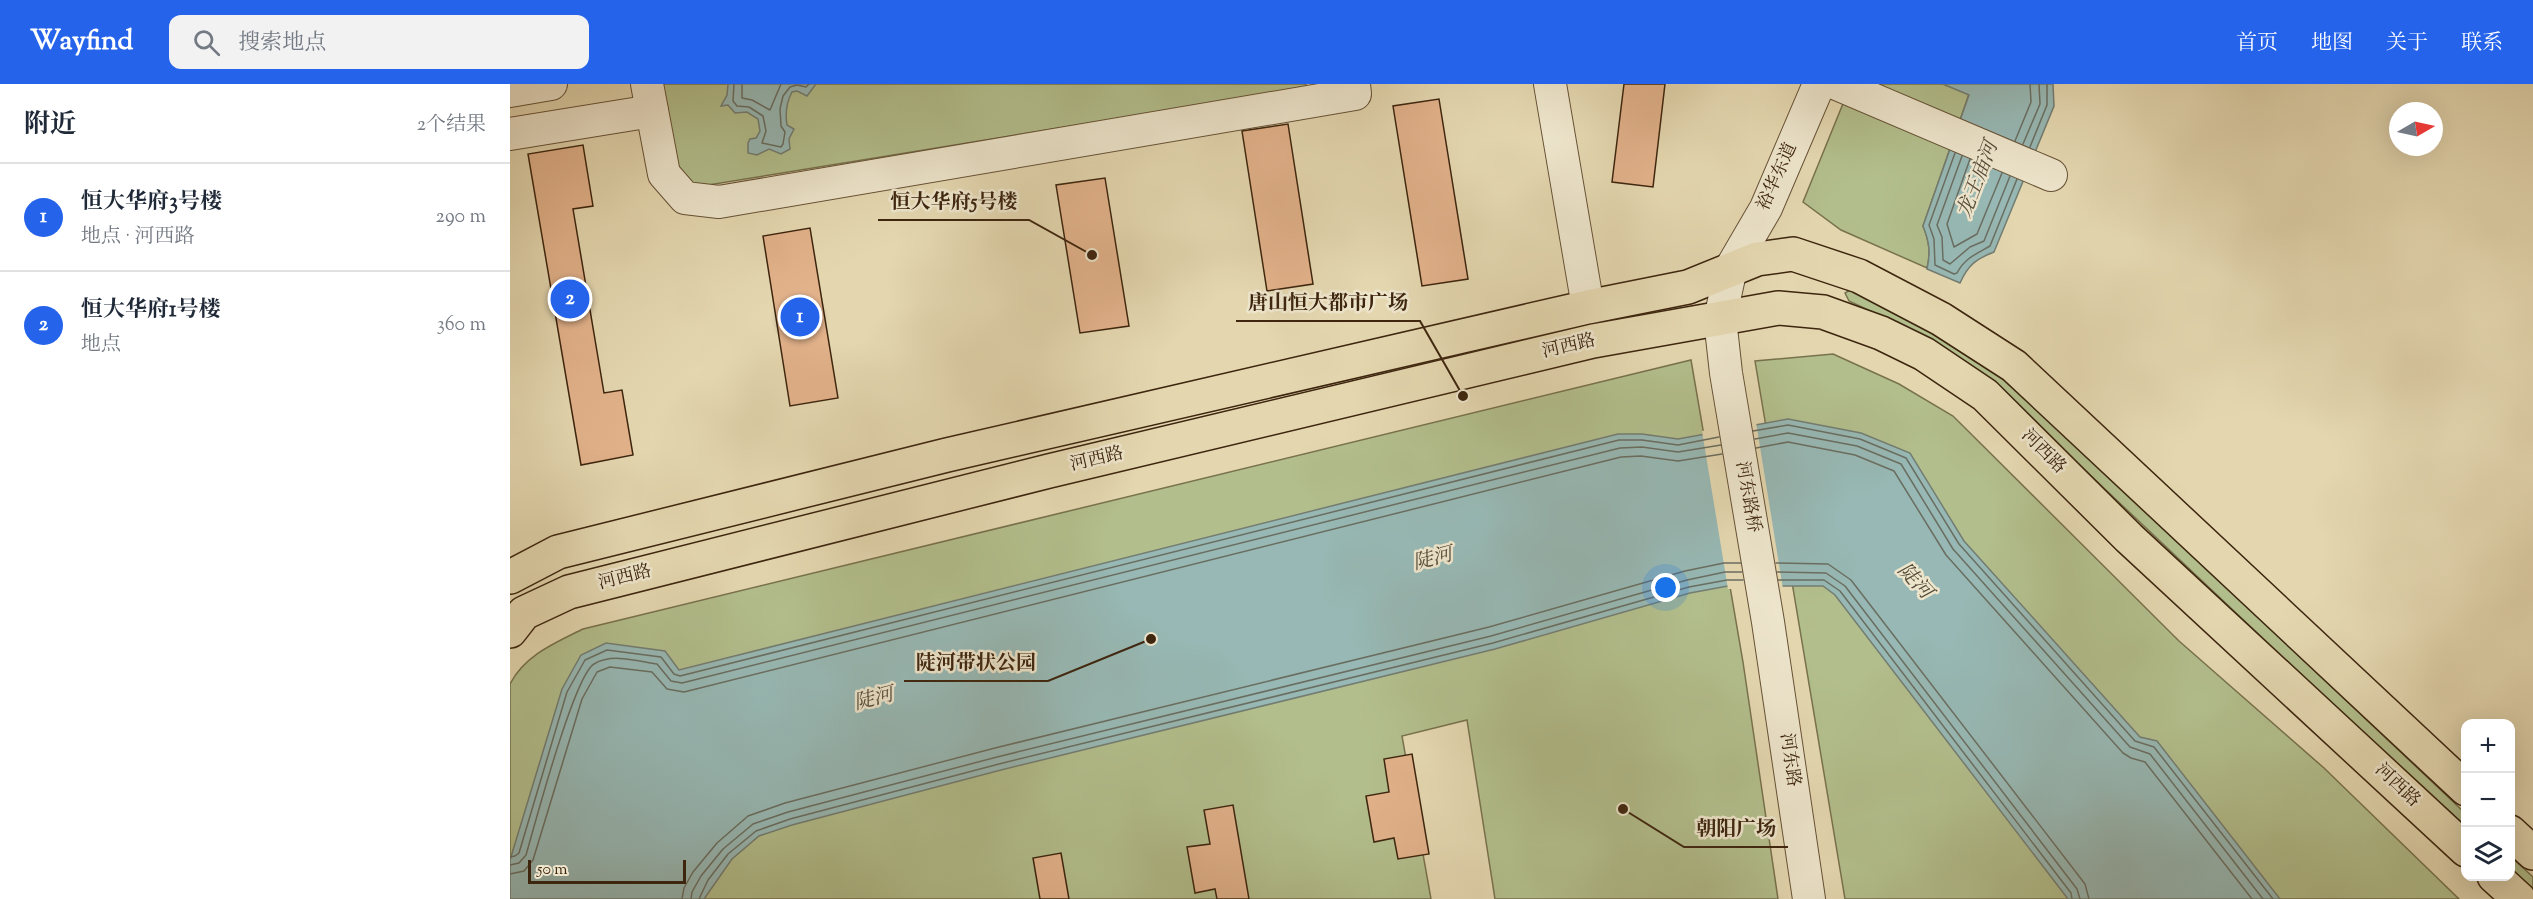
<!DOCTYPE html>
<html lang="zh">
<head>
<meta charset="utf-8">
<style>
  :root { --surface:#fff; --page:#f2f2f3; --text:#1f2937; --muted:#747a83; --line:#e0e1e3; --accent:#2563eb }
  body { margin:0; font-family:"Sorts Mill Goudy","Noto Serif SC",serif; background:var(--page); color:var(--text) }
  .controls { position:absolute; right:18px; bottom:18px; display:grid; overflow:hidden; border-radius:12px; box-shadow:0 6px 24px #0002 }
  .controls button { width:54px; height:54px; display:grid; place-items:center; padding:0; border:0; border-bottom:2px solid var(--line); background:var(--surface); color:var(--text); font:30px sans-serif }
  .compass { position:absolute; left:1879px; top:18px; width:54px; height:54px; border-radius:50%; background:var(--surface); box-shadow:0 6px 24px #0002; rotate:81deg }
  .scale { position:absolute; left:18px; bottom:15px; width:158px; box-sizing:border-box; padding-left:6px; border:3px solid #3d250e; border-top:0; font-size:16px; line-height:21px; white-space:nowrap; color:#3d250e; -webkit-text-stroke:4px #ede5cc; paint-order:stroke }
  .you { position:absolute; left:1156px; top:504px; width:21px; height:21px; margin:-15px; border:4px solid #fff; border-radius:50%; background:#1a73e8; box-shadow:0 0 0 9px #1a73e833 }
  .badge { display:grid; place-items:center; width:39px; height:39px; border-radius:50%; background:var(--accent); color:#fff; font-size:20px; font-weight:700 }
  .pin { position:absolute; translate:-50% -50%; border:3px solid #fff; box-shadow:0 2px 6px #0006 }
  .list { margin:0; padding:0; list-style:none }
  h2 { display:flex; justify-content:space-between; align-items:center; height:78px; margin:0; padding:0 24px; font-size:26px }
  h2 small { font-size:20px; font-weight:400; color:var(--muted) }
  .list li { display:grid; grid-template-columns:39px 1fr auto; gap:18px; align-items:center; box-sizing:border-box; height:108px; padding:0 24px; border-top:2px solid var(--line) }
  .list b { display:block; font-size:22px; white-space:nowrap }
  .list p { margin:0; font-size:20px; white-space:nowrap; color:var(--muted) }
  .list em { font-size:20px; font-style:normal; color:var(--muted) }
  .icon { flex:none; width:33px; height:33px; fill:none; stroke:currentColor; stroke-width:2; stroke-linecap:round; stroke-linejoin:round }
  .map { position:relative; flex:none; width:2023px; height:815px; overflow:hidden }
  header { display:flex; align-items:center; gap:36px; box-sizing:border-box; height:84px; padding:0 30px; background:var(--accent); color:#fff }
  header strong { font-size:28px }
  nav { display:flex; gap:33px; margin-inline-start:auto; font-size:21px }
  .search { width:420px; height:54px; background:var(--page); display:flex; align-items:center; gap:15px; box-sizing:border-box; padding:0 21px; border-radius:12px; color:var(--muted); font-size:22px }
  main { display:flex }
  aside { flex:1; background:var(--surface) }
  .map>svg:first-child { display:block }
  .green { fill:#b2be8c; stroke:#78724d; stroke-width:1.5 }
  .water { fill:#97b8b4; stroke:#737d72; stroke-width:1.5 }
  .pier { fill:#e4d7b0 }
  .lines { fill:none; stroke-linecap:round; stroke-linejoin:round }
  .shore { stroke:#6a6e61; stroke-width:1.5 }
  .building { fill:#e2b28b; stroke:#3d250e; stroke-width:1.5 }
  .minor-casing { stroke:#675236; stroke-width:34 }
  .major-casing { stroke:#3d250e; stroke-width:36 }
  .minor { stroke:#ede5cc; stroke-width:32 }
  .major { stroke:#e4d7b0; stroke-width:33 }
  .labels { text-anchor:middle; dominant-baseline:central; stroke-width:5; stroke-linejoin:round; paint-order:stroke }
  .street-label { font-size:18px; fill:#3d250e; stroke:#ede5cc }
  .water-label { font-size:20px; font-style:italic; fill:#544a38; stroke:#ede5cc }
  .leader { fill:none; stroke:#3d250e; stroke-width:2 }
  .callout-dot { fill:#3d250e; stroke:#ede5cc; stroke-width:2 }
  .callout-label { font-size:20px; text-anchor:middle; font-weight:bold; fill:#3d250e; stroke:#ede5cc; stroke-width:5; stroke-linejoin:round; paint-order:stroke }
</style>
</head>
<body>
<header>
<strong>Wayfind</strong>
<div class="search"><svg class="icon" aria-label="search" viewBox="0 0 24 24"><circle cx="10" cy="10" r="6"/><path d="M15 15l6 6"/></svg>搜索地点</div>
<nav><a>首页</a><a>地图</a><a>关于</a><a>联系</a></nav>
</header>
<main>
<aside>
<h2>附近<small>2个结果</small></h2>
<ul class="list">
<li><span class="badge">1</span><div><b>恒大华府3号楼</b><p>地点 · 河西路</p></div><em>290 m</em></li>
<li><span class="badge">2</span><div><b>恒大华府1号楼</b><p>地点</p></div><em>360 m</em></li>
</ul>
</aside>
<div class="map">
<svg width="2023" height="815" viewBox="0 0 2023 815">
  <rect width="100%" height="100%" fill="#e4d7b0"/>
  <filter id="stains"><feTurbulence type="fractalNoise" baseFrequency=".00333" numOctaves="4"/><feColorMatrix values="0 0 0 0 .2 0 0 0 0 .09 0 0 0 0 .02 0 0 0 .5 -.17"/></filter>
  <radialGradient id="worn" r=".72"><stop offset=".6" stop-color="#630" stop-opacity="0"/><stop offset="1" stop-color="#630" stop-opacity=".3"/></radialGradient>
  <g class="green">
    <polygon points="152,0 796,0 796,4 186,103 166,83"/>
    <path d="M1341,0h92l26,10 -46,132c6,15 8,26 4,42l-86,-38 -38,-28z"/>
    <polygon points="1340,206 1391,226 1501,299 1955,729 1955,745 1492,308 1413,252 1339,217 1335,209"/>
    <polygon points="1323,270 1389,300 1443,332 1669,557 1814,684 1949,815 1335,815 1245,277"/>
    <path d="M1181,276l52,302 35,237h-283l-28,-179 -65,16 29,163h-921v-215c15,-29 45,-41 73,-55z"/>
    <polygon points="2000,772 2023,793 2023,808 2001,787"/>
  </g>
  <g class="water">
    <path d="M218,0h88l-9,12 -10,-5 -5,1c-6,11 -7,21 -5,33l7,4 -5,10 1,10 -9,5 -12,-5 -12,6 -9,-2v-10l2,-4 6,-1 4,-7 -2,-12 -11,-7 -12,1 -7,-8 -7,1 6,-11z"/>
    <path d="M1433,0h110l1,22 -60,146c-18,7 -26,13 -34,31l-33,-14c4,-17 2,-28 -4,-43l46,-131z"/>
    <polygon points="1278,335 1351,349 1400,369 1454,457 1630,653 1647,657 1770,815 1558,815 1325,511 1313,502 1218,502 1180,509 985,565 491,686 282,741 249,752 222,775 194,815 0,815 0,776 52,605 71,571 96,559 155,567 169,586 1108,350 1132,350 1168,355"/>
  </g>
  <polygon class="pier" points="1246,338 1273,505 1218,505 1192,347"/>
  <g class="lines">
    <g class="shore">
      <polyline points="224,0 223,17 227,22 239,23 253,32 256,47 252,59 271,63 273,60 275,48 271,42 270,25 273,12 280,3 287,1 296,3 299,0"/>
      <polyline points="232,0 232,14 242,16 260,26 271,0"/>
      <polyline points="1505,57 1521,18 1520,0"/>
      <polyline points="1513,60 1530,20 1529,0"/>
      <polyline points="1520,63 1537,21 1537,0"/>
      <path d="M1445,69l-26,72 5,14 1,26 19,9 3,-1c8,-15 19,-19 33,-27l27,-67"/>
      <polyline points="1452,72 1427,141 1432,153 1433,176 1440,180 1460,163 1474,157 1500,92"/>
      <polyline points="1460,75 1437,140 1444,163 1467,150 1492,89"/>
      <polyline points="1243,347 1278,341 1350,355 1396,374 1449,460 1625,657 1644,663 1763,815"/>
      <polyline points="1245,355 1278,349 1347,362 1391,380 1443,465 1620,663 1640,670 1753,815"/>
      <polyline points="1246,364 1278,358 1345,371 1384,387 1436,471 1613,669 1621,674 1635,678 1742,815"/>
      <polyline points="1266,479 1318,480 1341,496 1575,800 1579,815"/>
      <polyline points="1267,488 1316,489 1335,502 1567,805 1570,815"/>
      <polyline points="1268,496 1314,496 1330,507 1561,809 1562,815"/>
      <polyline points="0,773 5,772 9,769 57,608 75,576 97,566 151,573 164,590 170,592 1109,356 1132,356 1168,361 1209,353"/>
      <path d="M0,781l9,-2 7,-8c9,-31 48,-179 68,-191 18,-11 43,-3 63,0l14,17 11,2 938,-235 22,-1 36,5 43,-7"/>
      <polyline points="0,790 14,787 23,776 72,615 87,588 100,583 142,588 157,605 174,608 1111,373 1131,372 1168,377 1212,370"/>
      <polyline points="172,815 174,804 183,788 207,759 238,732 275,719 485,664 979,543 1175,487 1214,479 1231,479"/>
      <polyline points="181,815 182,808 191,792 213,765 243,740 278,728 487,673 981,552 1177,496 1215,488 1232,488"/>
      <polyline points="189,815 198,796 218,770 246,747 280,735 489,680 983,559 1179,503 1217,496 1233,496"/>
    </g>
  </g>
  <g class="building">
    <polygon points="1114,0 1155,0 1143,103 1102,98"/>
    <polygon points="929,15 958,195 912,202 883,22"/>
    <polygon points="778,40 803,200 757,207 732,47"/>
    <polygon points="73,61 83,122 63,125 94,309 112,306 123,371 71,381 18,70"/>
    <polygon points="595,94 619,242 570,249 546,101"/>
    <polygon points="300,144 328,314 280,322 253,152"/>
    <polygon points="902,670 919,770 888,775 884,754 864,758 856,712 879,708 874,675"/>
    <polygon points="723,721 739,815 707,815 705,805 685,809 677,763 700,760 694,726"/>
    <polygon points="551,769 559,815 530,815 523,774"/>
  </g>
  <g class="lines">
    <g class="minor-casing">
      <g id="minor">
        <polyline points="137,0 154,90 175,114 209,118 845,10 844,0"/>
        <polyline points="1040,0 1078,223"/>
        <polyline points="1327,0 1541,91"/>
        <polyline points="0,7 41,0"/>
        <polyline points="0,50 142,27"/>
        <polyline points="1299,815 1258,538 1216,289 1210,235 1221,184 1256,124 1309,0"/>
      </g>
    </g>
    <g class="major-casing">
      <g id="major">
        <polyline points="0,493 48,468 437,371 1078,223 1178,203 1247,175 1283,170 1349,192 1431,235 1504,282 1956,705"/>
        <polyline points="0,547 14,529 59,508 539,387 1083,257 1268,224 1313,228 1371,249 1414,270 1475,311 1619,454 1956,766"/>
        <polyline points="2000,748 2023,769"/>
        <polyline points="1984,792 2009,815"/>
      </g>
    </g>
    <use href="#minor" class="minor"/>
    <use href="#major" class="major"/>
  </g>
  <g class="labels">
    <g class="street-label">
      <text transform="translate(1268 93) rotate(-66)">裕华东道</text>
      <text transform="translate(1059 263) rotate(-13)">河西路</text>
      <text transform="translate(1533 368) rotate(45)">河西路</text>
      <text transform="translate(587 376) rotate(-13)">河西路</text>
      <text transform="translate(1237 413) rotate(80)">河东路桥</text>
      <text transform="translate(115 494) rotate(-14)">河西路</text>
      <text transform="translate(1279 676) rotate(82)">河东路</text>
      <text transform="translate(1887 702) rotate(43)">河西路</text>
    </g>
    <g class="water-label">
      <text transform="translate(1469 96) rotate(-69)">龙王庙河</text>
      <text transform="translate(923 476) rotate(-14)">陡河</text>
      <text transform="translate(1404 498) rotate(47)">陡河</text>
      <text transform="translate(364 616) rotate(-14)">陡河</text>
    </g>
  </g>
  <path class="leader" d="M582 171L519 136H368M953 312L910 237H726M641 555L538 597H394M1113 725L1174 763H1278"/>
  <g class="callout-dot">
    <circle cx="582" cy="171" r="6"/>
    <circle cx="953" cy="312" r="6"/>
    <circle cx="641" cy="555" r="6"/>
    <circle cx="1113" cy="725" r="6"/>
  </g>
  <g class="callout-label">
    <text x="444" y="124">恒大华府5号楼</text>
    <text x="818" y="225">唐山恒大都市广场</text>
    <text x="466" y="585">陡河带状公园</text>
    <text x="1226" y="751">朝阳广场</text>
  </g>
  <rect width="100%" height="100%" filter="url(#stains)"/>
  <rect width="100%" height="100%" fill="url(#worn)"/>
</svg>
<div class="controls">
<button>+</button>
<button>−</button>
<button><svg class="icon" aria-label="layers" viewBox="0 0 24 24"><path d="M12 4l9 5-9 5-9-5zM3 14l9 5 9-5"/></svg></button>
</div>
<svg class="compass" viewBox="-18 -18 36 36"><path d="M0-13l5 13h-10z" fill="#e53935"/><path d="M0 13l5-13h-10z" fill="#747a83"/></svg>
<div class="scale">50 m</div>
<div class="you"></div>
<div class="pin badge" style="left:290px;top:233px">1</div>
<div class="pin badge" style="left:60px;top:215px">2</div>
</div>
</main>
</body>
</html>
